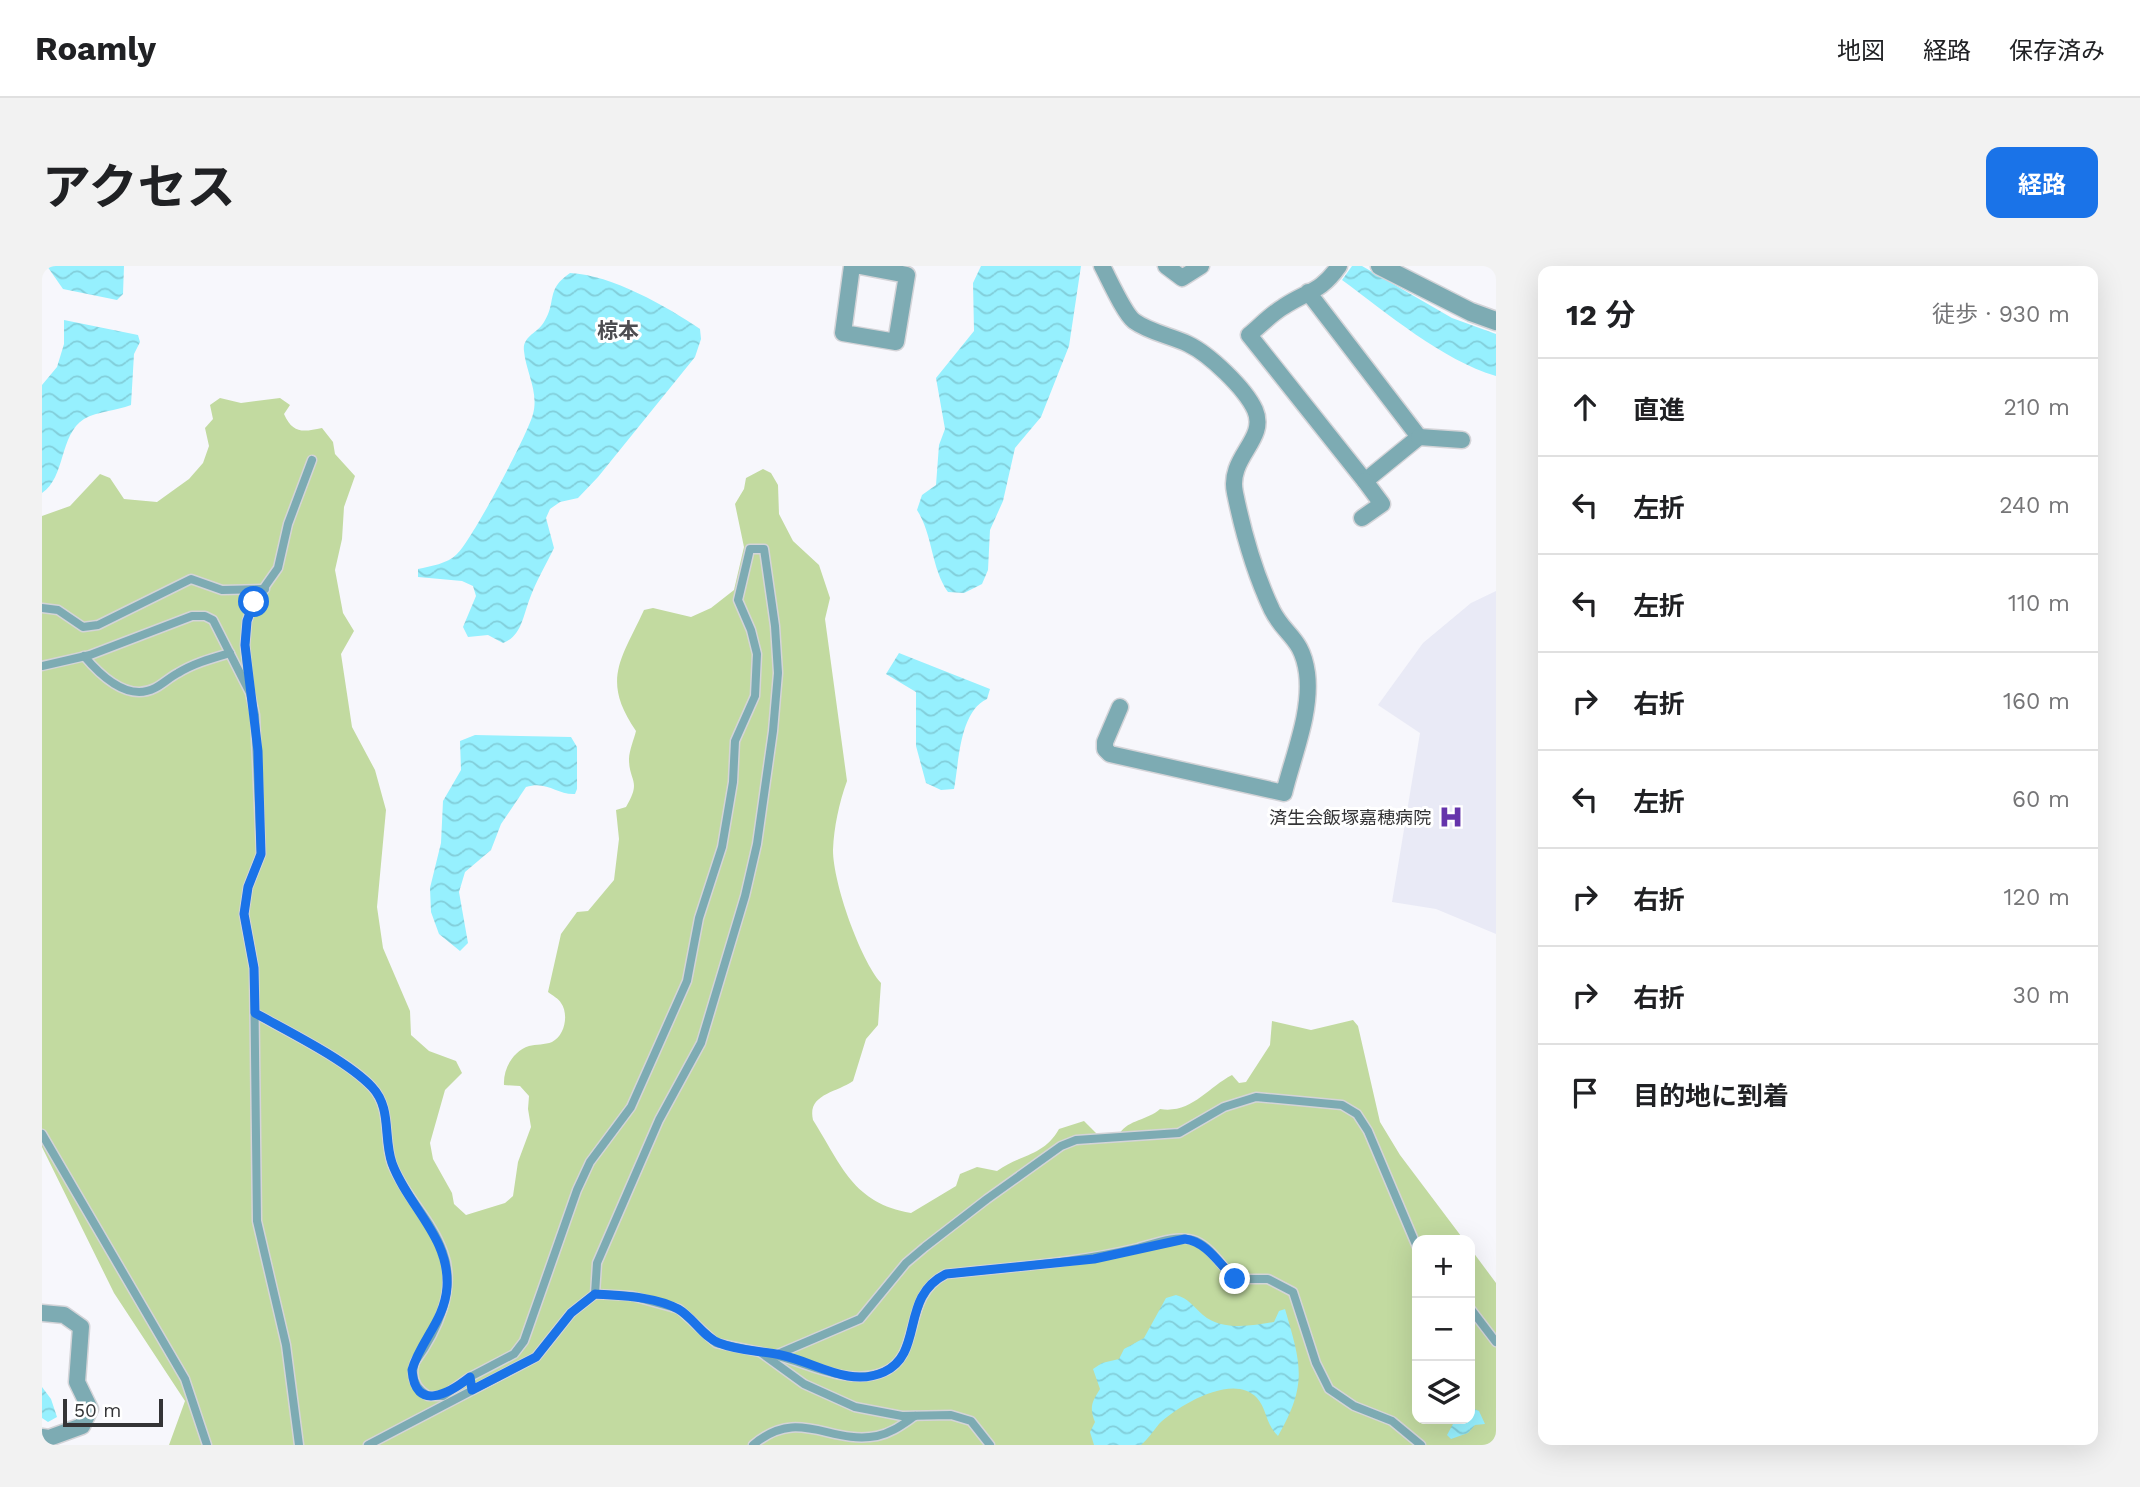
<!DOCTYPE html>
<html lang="ja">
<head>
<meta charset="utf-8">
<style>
  :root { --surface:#fff; --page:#f2f2f2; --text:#202124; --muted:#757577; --line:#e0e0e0; --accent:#1a73e8 }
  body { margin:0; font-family:"Work Sans","Noto Sans JP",sans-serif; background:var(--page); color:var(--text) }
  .controls { position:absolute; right:21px; bottom:21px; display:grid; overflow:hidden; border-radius:14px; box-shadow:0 7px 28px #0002 }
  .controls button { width:63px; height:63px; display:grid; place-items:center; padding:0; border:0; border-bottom:2px solid var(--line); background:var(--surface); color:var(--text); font:35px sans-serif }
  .scale { position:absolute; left:21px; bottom:18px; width:100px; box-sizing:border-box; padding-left:7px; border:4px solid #343436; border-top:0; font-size:19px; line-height:24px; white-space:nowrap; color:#343436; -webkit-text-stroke:5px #fff; paint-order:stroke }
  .stop { position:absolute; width:21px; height:21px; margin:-16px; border:5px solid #1a73e8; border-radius:50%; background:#fff }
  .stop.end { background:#1a73e8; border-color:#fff; box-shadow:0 2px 7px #0008 }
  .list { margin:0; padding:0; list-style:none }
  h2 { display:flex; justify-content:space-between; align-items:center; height:91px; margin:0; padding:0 28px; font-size:30px }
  h2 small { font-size:23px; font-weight:400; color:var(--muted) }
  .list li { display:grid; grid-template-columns:46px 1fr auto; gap:21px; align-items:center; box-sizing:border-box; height:98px; padding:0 28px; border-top:2px solid var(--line) }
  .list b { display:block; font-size:26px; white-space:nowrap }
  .list em { font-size:23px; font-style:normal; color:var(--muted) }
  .icon { flex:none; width:38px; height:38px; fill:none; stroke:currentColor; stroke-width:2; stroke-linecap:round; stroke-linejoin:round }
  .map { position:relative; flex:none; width:1454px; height:1179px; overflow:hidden; border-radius:14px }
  header { display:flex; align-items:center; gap:42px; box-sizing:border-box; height:98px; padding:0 35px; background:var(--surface); border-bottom:2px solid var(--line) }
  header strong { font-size:33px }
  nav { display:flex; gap:38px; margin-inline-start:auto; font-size:24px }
  .intro { display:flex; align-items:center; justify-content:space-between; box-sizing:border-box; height:168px; padding:0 42px }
  h1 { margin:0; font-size:49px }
  .button { padding:18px 32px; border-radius:14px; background:var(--accent); color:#fff; font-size:24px; font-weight:700 }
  main { display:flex; gap:42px; padding:0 42px }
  aside { flex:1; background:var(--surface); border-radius:14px; box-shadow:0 7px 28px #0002 }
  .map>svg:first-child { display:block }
  .built { fill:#e9eaf6 }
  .grass { fill:#c2daa0 }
  .water { fill:url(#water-waves) }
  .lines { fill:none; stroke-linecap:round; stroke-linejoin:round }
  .service-casing { stroke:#d4d4d8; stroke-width:11 }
  .minor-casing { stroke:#d4d4d8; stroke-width:19 }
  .tertiary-casing { stroke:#d4d4d8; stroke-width:21 }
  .service { stroke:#7dabb3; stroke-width:8 }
  .minor { stroke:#7dabb3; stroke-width:16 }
  .tertiary { stroke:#7dabb3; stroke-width:18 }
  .route { stroke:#1a73e8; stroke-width:9 }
  .labels { text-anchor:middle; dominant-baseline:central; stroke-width:6; stroke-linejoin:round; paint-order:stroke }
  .poi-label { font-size:18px; fill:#343436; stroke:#fff; text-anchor:end }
  .quarter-label { font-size:21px; font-weight:bold; fill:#4d4d51; stroke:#fff }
</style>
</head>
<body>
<header>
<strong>Roamly</strong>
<nav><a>地図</a><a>経路</a><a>保存済み</a></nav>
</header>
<div class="intro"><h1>アクセス</h1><a class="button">経路</a></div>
<main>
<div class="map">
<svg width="1454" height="1179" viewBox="0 0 1454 1179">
  <defs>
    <pattern id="water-waves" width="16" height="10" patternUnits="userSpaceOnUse" patternTransform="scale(1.75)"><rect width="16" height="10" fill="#96f0fe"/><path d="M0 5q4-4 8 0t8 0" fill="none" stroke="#82ceda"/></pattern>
  </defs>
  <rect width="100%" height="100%" fill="#f7f7fc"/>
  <polygon class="built" points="1454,325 1454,668 1394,643 1350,636 1378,467 1336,439 1381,377 1429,337"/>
  <path class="grass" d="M178,132l21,5 39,-5 10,7 -6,9c9,20 19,18 38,14l11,14 2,12 20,22 -11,31 -2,32 -7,31 8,43 11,18 -13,23 11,73 23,43 11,40 -9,97 6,41 27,63 1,24 18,16 27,10 6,12 -17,17 -15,53 3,16 19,34 2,11 12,11 39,-12 8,-7 5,-34 13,-35 -3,-18 1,-13 -9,-10 -16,-1c-1,-16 9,-34 25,-39 7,-2 16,-1 23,-4 13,-6 17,-28 9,-39 -2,-4 -9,-8 -13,-11l13,-58 16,-22 11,-1 26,-31 5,-41 -3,-29 10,-3c16,-27 3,-25 3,-48 0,-8 5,-20 7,-28 -35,-51 -15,-71 8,-121l9,-2 38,9 20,-9 23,-18 10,-43 -9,-43 9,-15 2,-11 17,-9 8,4 7,12 1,29 14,27 26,24 11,33 -5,21 22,162c-8,22 -13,46 -14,69 0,33 27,109 48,133l-3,42 -12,14 -13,42c-17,12 -46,13 -40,39 29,46 40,83 98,93l45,-27 4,-12 17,-7 20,4c24,-17 47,-15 62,-42l25,-8 14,14 22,-2c8,-13 28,-13 40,-24 31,5 47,-21 72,-34l7,8 7,-1 24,-37 2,-24 39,9 42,-10 5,6 22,96 20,33 64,85h-47v179h53v-171l26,35v162h-1327l16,-44 -71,-108 -72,-146v-631l28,-10 30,-32 10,4 14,21 33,3 32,-23 14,-16 6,-17 -4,-18 8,-9 -3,-14z"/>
  <g class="water">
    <polygon points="5,0 82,0 81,28 75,34 21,23"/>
    <path d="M939,0h100l-12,80 -28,71 -26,31 -12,53 -13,29 -2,40 -6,14 -18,9 -16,-1c-17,-24 -15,-57 -31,-82l5,-15 14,-10 3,-40 6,-16 -9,-51 38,-47 -1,-48z"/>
    <path d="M1310,0h10l90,52 44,16v42c-54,-16 -109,-63 -154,-96z"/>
    <path d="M528,7c42,2 96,33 130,56l1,10 -6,18 -97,120 -20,21 -18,4 -10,7 -4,9 8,30c-8,17 -18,33 -24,50 -7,17 -8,38 -27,45l-15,-8 -20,2 -5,-10 13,-31 -3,-10 -11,-5 -44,-4v-8c13,-3 29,-5 39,-15 15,-14 71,-120 76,-140 6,-22 -7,-42 -9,-63 -2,-15 14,-18 20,-29 13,-20 1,-32 26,-49z"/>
    <path d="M22,54l74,15 2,7 -6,12 -3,51c-15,6 -33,6 -47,14 -25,16 -18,58 -42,74v-108l15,-18 7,-23z"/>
    <path d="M857,387l91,36 -3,10c-28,13 -28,64 -33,90l-13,1 -15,-7 -10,-37v-54l-30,-18z"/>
    <path d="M433,469l96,2 6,10v42l-2,5c-18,1 -28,-14 -49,-7l-25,37 -10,26 -26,22 -6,20 9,51 -8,8 -21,-17 -8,-22 -1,-24 11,-45 2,-42 18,-31 -1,-29z"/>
    <path d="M1134,1029c12,3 18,12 27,20 19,16 49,11 71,7l5,-11 6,-2c16,55 23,75 -7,127 -13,-13 -11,-27 -21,-38 -24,-26 -79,8 -98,26 -6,7 -11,15 -18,21h-47l-4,-13 5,-10c-6,-15 -3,-20 5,-33l-7,-20 9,-6 17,-4 5,-10 20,-11 22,-40z"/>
    <polygon points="0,1121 9,1133 15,1151 6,1156 0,1152"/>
    <polygon points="1428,1141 1437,1145 1443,1158 1433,1159 1426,1167 1409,1173 1405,1169 1411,1158 1409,1153 1428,1153"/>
  </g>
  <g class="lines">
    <g class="service-casing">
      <g id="service">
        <polyline points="0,342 16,344 41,361 56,359 149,313 180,324 223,323"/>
        <path d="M42,390c16,19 44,46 71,32 8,-4 15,-11 23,-15 16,-10 35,-15 52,-20"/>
        <polyline points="0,400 48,389 150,350 163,350 171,354 208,427 213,449 219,588 206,621 202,648 212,702 215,955 244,1079 257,1179"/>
        <polyline points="207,421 203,379 205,355 212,336 236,302 246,258 270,194"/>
        <path d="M213,747c33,19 92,47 117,74 20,22 11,51 20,77 12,31 40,56 51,88 14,37 -6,80 -28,110 -5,15 0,26 13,34h15l27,-19 44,-23 10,-13 53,-151 13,-28 41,-55 56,-126 12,-63 23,-71 11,-65 2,-41 20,-45 2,-42 -6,-24 -13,-30 12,-51h14l11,77 3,47 -5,58 -16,113 -12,52 -44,147 -42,77 -62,143 -2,31"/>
        <polyline points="0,868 143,1113 165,1179"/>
        <polyline points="1428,1042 1454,1076"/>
        <path d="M718,1086c39,5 82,35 121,21 43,-15 19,-76 65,-99 64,-7 130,-11 192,-26 17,-5 41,-14 58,-7 16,7 27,27 39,38h33l25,13 23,71 13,26 25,17 38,15 29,24"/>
        <polyline points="736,1088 818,1053 864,997 883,981 945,933 1019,880 1034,874 1137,867 1182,841 1214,831 1300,839 1315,848 1326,865 1375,981"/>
        <polyline points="326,1179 494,1091 529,1047 553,1028 590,1030 637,1043 674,1077 718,1086 762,1118 813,1141 860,1150 909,1149 929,1155 948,1179"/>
        <path d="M711,1179c46,-39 76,0 124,-9 15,-3 26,-12 38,-20"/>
      </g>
    </g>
    <g class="minor-casing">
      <g id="minor">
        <polyline points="810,0 801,67 854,76 865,9 818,0"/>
        <path d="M1060,0c7,13 22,47 32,55 15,11 37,15 54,23 21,10 57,44 67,66 13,30 -28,47 -20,83 8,39 20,81 37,117 13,26 30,27 35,63 5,39 -14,83 -23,120l-174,-39 -5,-5v-7l15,-35"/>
        <polyline points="1124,0 1140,12 1159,0"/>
        <path d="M1266,26l111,145 -54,44 -116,-146c11,-9 21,-20 34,-28 26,-17 37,-14 56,-41"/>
        <polyline points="1377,171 1420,174"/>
        <polyline points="1320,252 1340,238 1323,215"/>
        <polyline points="0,1047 22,1049 39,1061 35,1116 48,1143 40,1160 7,1172 0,1171"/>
      </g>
    </g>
    <g class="tertiary-casing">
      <polyline id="tertiary" points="1338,0 1429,46 1454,55"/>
    </g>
    <use href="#service" class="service"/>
    <use href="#minor" class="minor"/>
    <use href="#tertiary" class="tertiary"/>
  </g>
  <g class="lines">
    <path class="route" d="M212,336l-7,19 -2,24 13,106 3,103 -13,33 -4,27 10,54 1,45c34,19 91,47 117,74 20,21 11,50 20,76 16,44 58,74 55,124 -2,33 -27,54 -35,83 3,43 38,23 58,7l2,13 64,-33 35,-44 24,-19c26,2 59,2 83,15 15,8 25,28 41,34 20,8 42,8 62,12 34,7 68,33 103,17 41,-19 15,-75 62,-98l148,-15 91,-20c22,3 34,25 50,40"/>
  </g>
  <defs>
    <g id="hospital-bare" transform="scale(1.89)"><path d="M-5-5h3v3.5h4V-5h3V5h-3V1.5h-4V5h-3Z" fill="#6534ab" stroke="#fff" stroke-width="2.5" paint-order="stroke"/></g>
  </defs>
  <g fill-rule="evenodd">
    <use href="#hospital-bare" x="1409" y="551"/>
  </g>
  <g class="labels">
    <g class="poi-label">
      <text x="1389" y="551">済生会飯塚嘉穂病院</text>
    </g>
    <g class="quarter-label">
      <text x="576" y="64">椋本</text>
    </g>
  </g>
</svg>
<div class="controls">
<button>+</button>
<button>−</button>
<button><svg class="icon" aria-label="layers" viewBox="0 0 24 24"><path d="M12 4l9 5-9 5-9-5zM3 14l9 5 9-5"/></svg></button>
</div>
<div class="scale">50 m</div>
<div class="stop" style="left:212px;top:336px"></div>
<div class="stop end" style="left:1193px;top:1013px"></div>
</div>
<aside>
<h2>12 分<small>徒歩 · 930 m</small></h2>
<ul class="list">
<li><svg class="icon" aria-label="ahead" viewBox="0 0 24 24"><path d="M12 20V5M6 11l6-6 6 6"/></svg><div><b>直進</b></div><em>210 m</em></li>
<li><svg class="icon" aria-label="left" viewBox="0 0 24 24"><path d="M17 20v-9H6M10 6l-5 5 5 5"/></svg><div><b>左折</b></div><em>240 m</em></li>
<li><svg class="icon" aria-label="left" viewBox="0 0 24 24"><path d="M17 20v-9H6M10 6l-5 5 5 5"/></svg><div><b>左折</b></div><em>110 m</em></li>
<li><svg class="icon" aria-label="right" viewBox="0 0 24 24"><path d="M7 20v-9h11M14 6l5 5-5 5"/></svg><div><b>右折</b></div><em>160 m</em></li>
<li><svg class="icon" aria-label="left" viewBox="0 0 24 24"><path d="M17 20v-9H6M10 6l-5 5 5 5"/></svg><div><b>左折</b></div><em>60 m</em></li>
<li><svg class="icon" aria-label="right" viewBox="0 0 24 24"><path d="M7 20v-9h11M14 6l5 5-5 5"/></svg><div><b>右折</b></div><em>120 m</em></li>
<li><svg class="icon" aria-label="right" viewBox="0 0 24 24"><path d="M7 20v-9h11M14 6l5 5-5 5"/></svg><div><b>右折</b></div><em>30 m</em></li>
<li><svg class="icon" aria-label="arrive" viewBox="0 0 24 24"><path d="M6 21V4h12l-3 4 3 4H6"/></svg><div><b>目的地に到着</b></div></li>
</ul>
</aside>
</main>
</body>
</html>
